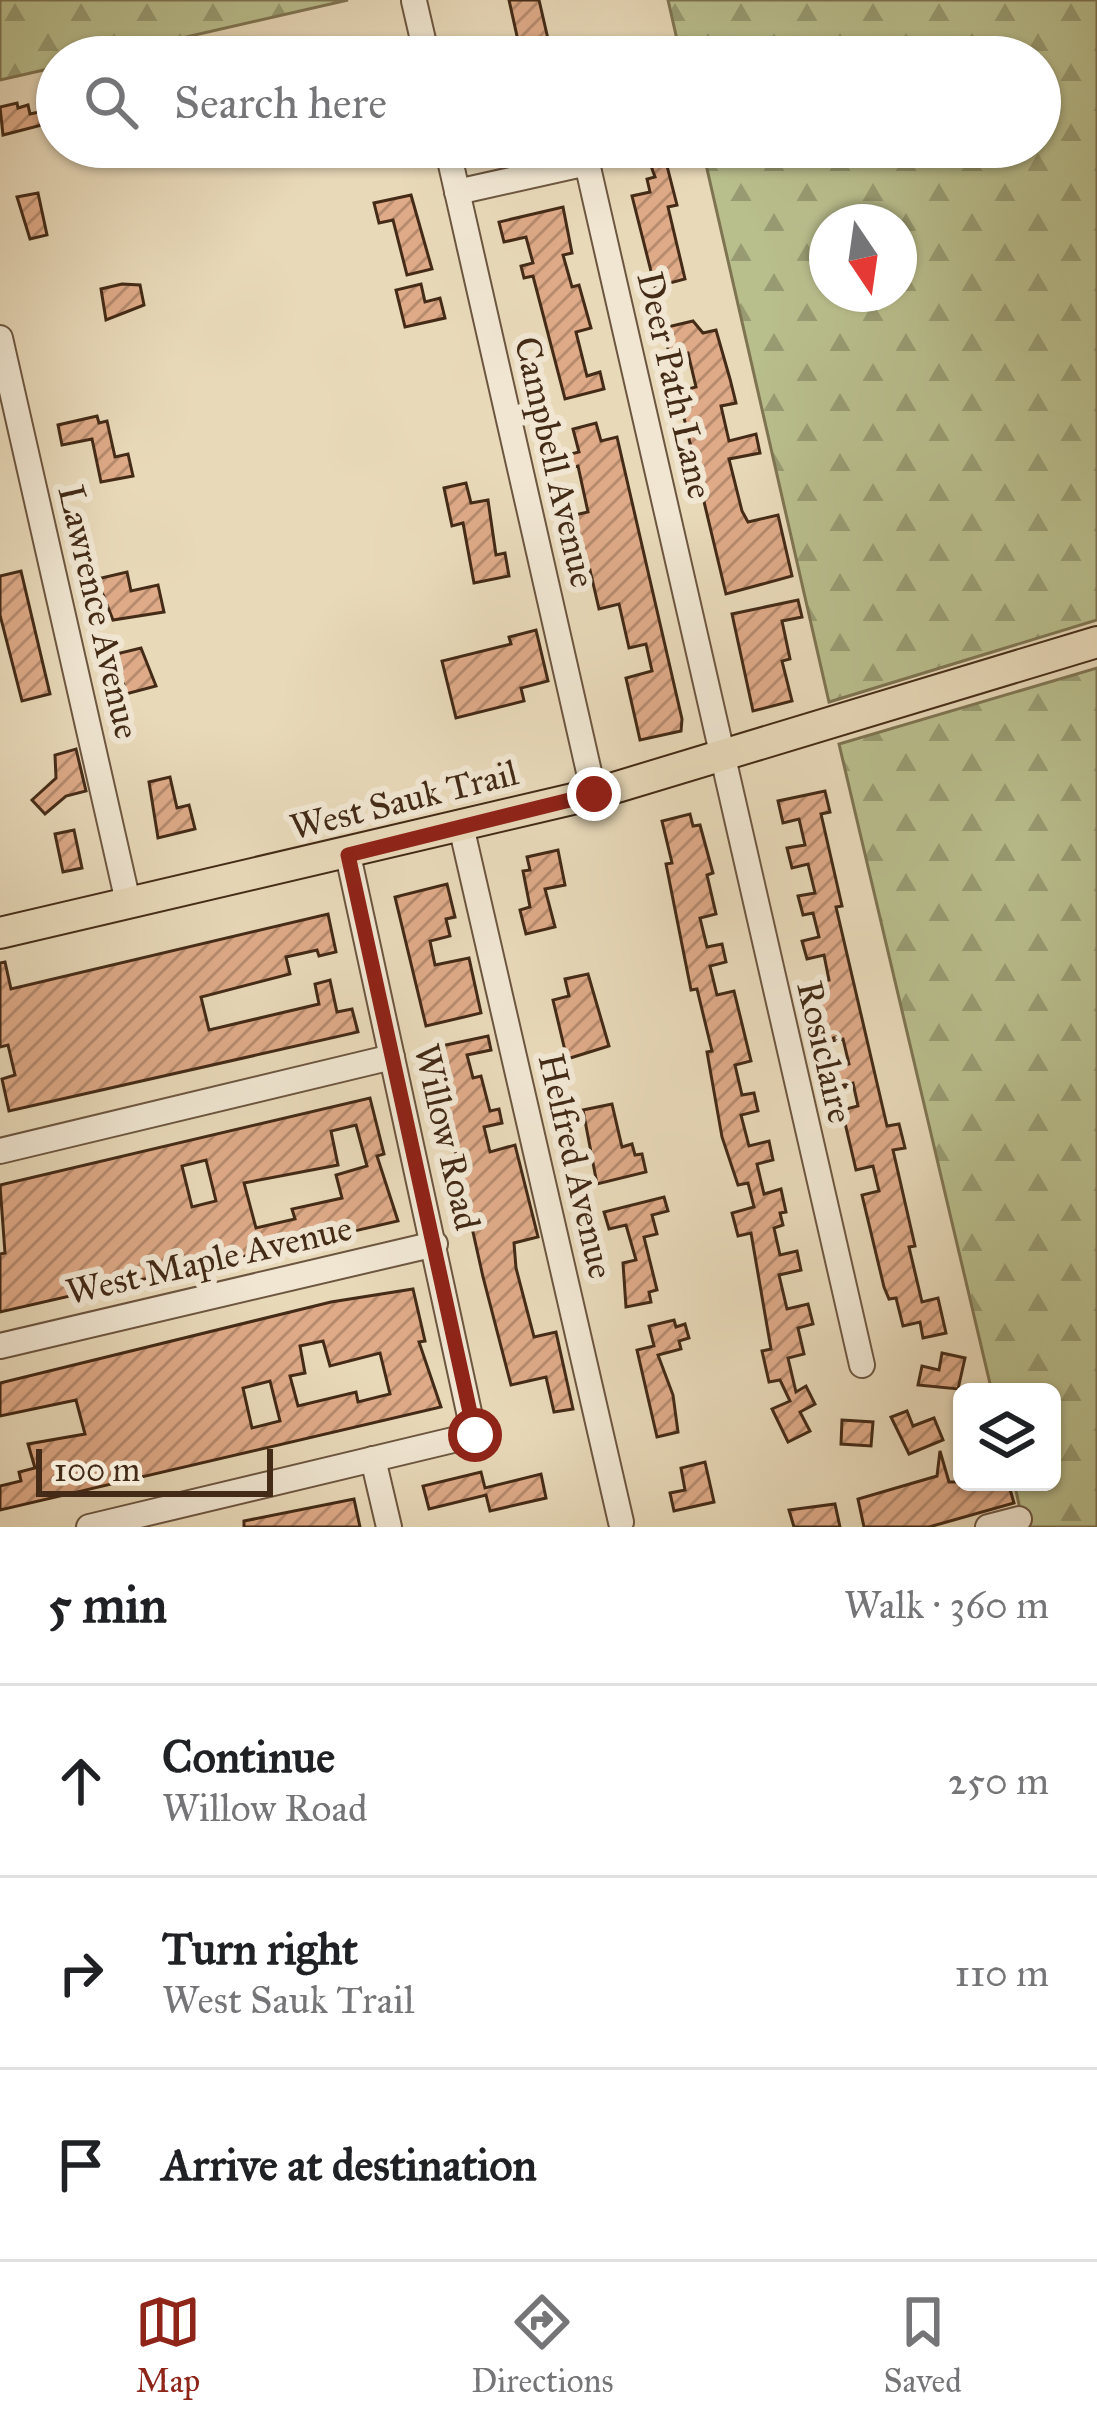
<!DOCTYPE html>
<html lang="en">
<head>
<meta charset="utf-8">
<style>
  :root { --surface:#fff; --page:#f2f2f2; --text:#202124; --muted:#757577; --line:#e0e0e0; --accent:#8f2418 }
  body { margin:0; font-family:"IM FELL Great Primer",serif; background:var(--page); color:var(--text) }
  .controls { position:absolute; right:36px; bottom:36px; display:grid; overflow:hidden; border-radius:18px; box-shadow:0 3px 9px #0004 }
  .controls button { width:108px; height:108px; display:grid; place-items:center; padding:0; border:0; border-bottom:3px solid var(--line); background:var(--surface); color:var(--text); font:60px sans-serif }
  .compass { position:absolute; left:809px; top:204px; width:108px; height:108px; border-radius:50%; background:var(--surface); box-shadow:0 3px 9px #0004; rotate:167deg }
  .scale { position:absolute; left:36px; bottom:30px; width:237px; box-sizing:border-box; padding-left:12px; border:6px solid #442b17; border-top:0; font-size:33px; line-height:42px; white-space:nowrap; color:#442b17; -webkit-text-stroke:9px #f0e6d2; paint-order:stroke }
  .stop { position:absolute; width:36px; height:36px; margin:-27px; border:9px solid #8f2418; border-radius:50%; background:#fff }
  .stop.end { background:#8f2418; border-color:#fff; box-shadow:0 3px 12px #0008 }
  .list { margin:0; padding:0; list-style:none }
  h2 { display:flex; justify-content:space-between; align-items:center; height:156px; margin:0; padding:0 48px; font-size:51px }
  h2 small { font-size:39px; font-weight:400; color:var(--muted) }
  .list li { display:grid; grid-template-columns:78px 1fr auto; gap:36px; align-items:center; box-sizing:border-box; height:192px; padding:0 48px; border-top:3px solid var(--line) }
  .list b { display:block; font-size:45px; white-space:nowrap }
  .list p { margin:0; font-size:39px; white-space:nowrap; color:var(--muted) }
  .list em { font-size:39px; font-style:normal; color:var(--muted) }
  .icon { flex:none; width:66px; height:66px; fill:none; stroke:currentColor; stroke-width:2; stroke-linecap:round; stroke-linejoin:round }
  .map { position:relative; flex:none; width:1097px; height:1527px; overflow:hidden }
  .search { position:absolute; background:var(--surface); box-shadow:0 3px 9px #0004; left:36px; right:36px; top:36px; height:132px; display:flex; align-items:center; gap:30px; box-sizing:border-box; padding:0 42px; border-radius:66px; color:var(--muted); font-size:45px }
  .sheet { height:732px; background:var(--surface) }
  nav { display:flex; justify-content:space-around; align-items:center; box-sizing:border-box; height:168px; border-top:3px solid var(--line); background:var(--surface); font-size:33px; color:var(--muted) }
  nav a { display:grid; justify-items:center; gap:6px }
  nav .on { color:var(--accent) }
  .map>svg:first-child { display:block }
  .forest { fill:url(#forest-firs); stroke:#7e7452; stroke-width:3; fill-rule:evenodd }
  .building { fill:url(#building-hatch); stroke:#442b17; stroke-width:3; fill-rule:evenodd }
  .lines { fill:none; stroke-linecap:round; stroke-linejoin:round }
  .minor-casing { stroke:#6d5640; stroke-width:28 }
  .major-casing { stroke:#442b17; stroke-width:34 }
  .minor { stroke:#f0e6d2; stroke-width:24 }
  .major { stroke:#e8d9b9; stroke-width:30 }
  .route { stroke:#8f2418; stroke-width:15 }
  .labels { text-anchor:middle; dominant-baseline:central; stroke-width:12; stroke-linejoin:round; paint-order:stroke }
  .street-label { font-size:36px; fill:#442b17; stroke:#f0e6d2 }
</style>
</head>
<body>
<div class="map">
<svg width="1097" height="1527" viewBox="0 0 1097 1527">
  <defs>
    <pattern id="forest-firs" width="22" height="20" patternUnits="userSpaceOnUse" patternTransform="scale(3)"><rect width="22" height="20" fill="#b9be8d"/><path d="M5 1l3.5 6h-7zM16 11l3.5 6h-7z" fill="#989b72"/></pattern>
    <pattern id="building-hatch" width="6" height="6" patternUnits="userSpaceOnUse" patternTransform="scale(3)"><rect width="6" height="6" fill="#deaa88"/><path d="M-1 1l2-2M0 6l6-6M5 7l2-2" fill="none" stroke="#b68b6e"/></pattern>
  </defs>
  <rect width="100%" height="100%" fill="#e8d9b9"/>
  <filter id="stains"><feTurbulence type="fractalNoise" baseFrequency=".00167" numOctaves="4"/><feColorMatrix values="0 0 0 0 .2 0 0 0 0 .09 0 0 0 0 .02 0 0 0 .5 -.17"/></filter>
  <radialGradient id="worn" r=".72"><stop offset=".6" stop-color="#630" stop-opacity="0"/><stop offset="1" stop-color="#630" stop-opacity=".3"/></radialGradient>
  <g class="forest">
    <polygon points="0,0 348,0 99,57 57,57 57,67 0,80"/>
    <path d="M668,0h429v620l-268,82 -127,-555h338v-90h-359zM827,222h72v72h-72z"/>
    <polygon points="1097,668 1097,1527 1024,1527 1014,1482 1052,1482 1052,1392 992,1392 839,744"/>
  </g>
  <g class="building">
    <polygon points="509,0 539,0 548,39 519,45"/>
    <polygon points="17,103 18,108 28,105 30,114 39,112 42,125 3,135 0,107"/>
    <polygon points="660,147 703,149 666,162 677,205 668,207 685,279 655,287 632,196 650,192 647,179 655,177 646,152"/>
    <polygon points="38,193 47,235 30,239 17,197"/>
    <polygon points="411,195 432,269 407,275 393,220 379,223 374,203"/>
    <polygon points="563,207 572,253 563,255 572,287 579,285 591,328 576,332 587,376 600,372 604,389 565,399 533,276 524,278 521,266 533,263 526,237 504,242 499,222"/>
    <polygon points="122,284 140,285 144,305 106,320 101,289"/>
    <polygon points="421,284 425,302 440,298 445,318 405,327 396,290"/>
    <polygon points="693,321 703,333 716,330 730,379 736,403 721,406 729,441 756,434 760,453 729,459 742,511 748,522 778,515 792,576 726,594 680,401 686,400 684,390 696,387 688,353 670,357 663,328"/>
    <polygon points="97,416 99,423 107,421 115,457 128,454 133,476 101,482 92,439 62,445 58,425"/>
    <polygon points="596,423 601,441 617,437 682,719 681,731 640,740 626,678 652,671 646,644 629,648 619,604 599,609 590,570 582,572 571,516 588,512 578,466 558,471 555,458 579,452 573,429"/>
    <polygon points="466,483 471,503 488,500 496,555 505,553 509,576 474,583 463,523 452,526 444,488"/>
    <polygon points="21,571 50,694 22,701 0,615 0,576"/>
    <polygon points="127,572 131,591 158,585 164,612 113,620 97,579"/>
    <polygon points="798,600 802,617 782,621 790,659 782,661 792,701 753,711 732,614"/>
    <polygon points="536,630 548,681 521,688 524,701 456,718 442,661 511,644 509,637"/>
    <polygon points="141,648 156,686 126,694 116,654"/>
    <polygon points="76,749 86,791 66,796 45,814 32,800 56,778 55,755"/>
    <polygon points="170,777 177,808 189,805 195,829 158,838 149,782"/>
    <polygon points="825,791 830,812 821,814 842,906 836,907 887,1126 899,1124 905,1148 893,1150 915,1246 909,1247 922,1302 938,1298 946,1333 923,1338 920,1322 903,1326 896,1298 889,1299 884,1287 862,1195 879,1191 873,1166 856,1170 842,1110 858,1106 853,1083 837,1087 832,1068 849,1064 843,1039 826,1043 813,983 829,980 824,955 807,959 802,941 819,937 813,913 803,915 798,896 815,893 808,864 792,868 787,848 805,845 799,819 783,823 778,801"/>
    <polygon points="690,814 693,826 700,825 713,873 707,875 716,914 700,918 707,947 722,944 726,962 710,966 717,995 734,991 751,1061 735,1065 742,1095 754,1093 758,1111 741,1115 749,1146 769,1141 773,1160 757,1164 764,1194 781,1189 786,1212 780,1213 783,1225 774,1228 780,1255 797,1251 801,1270 779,1275 787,1309 808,1304 813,1324 798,1328 804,1354 788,1358 796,1392 806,1386 815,1404 800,1412 810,1431 788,1442 772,1409 790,1401 780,1380 769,1382 762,1351 771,1349 751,1233 738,1236 732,1213 754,1207 748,1183 738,1185 722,1137 707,1052 712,1051 697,989 691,990 666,864 672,863 662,821"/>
    <polygon points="74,830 82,868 63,872 55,834"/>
    <polygon points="558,850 565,885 545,889 555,927 526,934 520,910 530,907 523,871 530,870 527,857"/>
    <polygon points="447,884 455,917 446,919 450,936 430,941 435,965 469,958 481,1013 426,1026 395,897"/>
    <polygon points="328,914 336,952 319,956 317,950 286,957 290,974 201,997 209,1030 319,1004 315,984 330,980 337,1012 352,1009 358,1032 9,1111 2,1079 15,1075 8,1045 0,1047 0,963 5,962 11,989"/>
    <polygon points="588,974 609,1046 567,1059 553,1000 569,996 565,979"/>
    <polygon points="488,1036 491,1050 467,1055 473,1078 481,1076 490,1111 499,1109 502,1123 484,1127 490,1152 515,1145 538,1237 514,1243 516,1268 534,1337 556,1332 573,1409 554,1412 546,1377 511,1385 483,1277 432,1048"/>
    <path d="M370,1098l14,56 -7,2 21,65 -398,91v-58l5,-1 -5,-68zM356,1125l11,41 -31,9 6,23 -50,11 3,10 -39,9 -12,-45 94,-18 -7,-34zM206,1160l10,41 -24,6 -10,-41z"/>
    <polygon points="612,1104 622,1147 632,1144 635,1155 642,1154 646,1172 597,1184 583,1110"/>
    <polygon points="664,1197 668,1211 652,1215 657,1234 644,1237 657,1290 649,1292 651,1302 626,1307 623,1263 636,1260 626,1225 609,1229 604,1212"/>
    <path d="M413,1289l12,52 -6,1 22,65 -441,103v-24l21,-5 -2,-9 16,-4 -7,-24 57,-10 -9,-34 -76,16v-33l331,-81zM323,1341l7,25 50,-13 10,41 -32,8 -2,-10 -58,14 -8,-30 15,-3 -5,-27zM270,1381l10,40 -28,7 -9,-40z"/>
    <polygon points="674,1320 676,1327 685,1324 689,1338 679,1341 681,1349 658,1355 673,1395 678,1432 657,1437 637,1350 654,1346 649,1326"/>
    <polygon points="942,1353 965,1358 958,1389 918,1385 922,1366 939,1370"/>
    <polygon points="907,1411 913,1426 934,1418 943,1440 909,1454 891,1417"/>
    <polygon points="842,1420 873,1422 871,1446 841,1444"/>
    <polygon points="940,1451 949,1482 1008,1482 1014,1503 929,1527 864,1527 858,1499 937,1476"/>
    <polygon points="705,1462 714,1502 674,1511 670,1493 685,1490 681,1468"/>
    <polygon points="481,1472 485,1488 541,1474 546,1498 490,1511 486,1495 429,1509 423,1486"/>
    <polygon points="354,1499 360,1527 244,1527 244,1521"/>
    <polygon points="835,1504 840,1527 794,1527 789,1510"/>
  </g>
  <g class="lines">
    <g class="minor-casing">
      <g id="minor">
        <polyline points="414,1 427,57"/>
        <polyline points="447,147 594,794"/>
        <polyline points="457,192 587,163 862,1365"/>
        <polyline points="0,338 128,902"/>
        <polyline points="461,826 621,1522"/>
        <polyline points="0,1151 392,1057"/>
        <polyline points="0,1346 435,1244"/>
        <polyline points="373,1459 389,1527"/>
        <polyline points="89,1527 474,1435 348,855"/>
        <polyline points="988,1527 1019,1519"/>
      </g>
    </g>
    <g class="major-casing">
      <polyline id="major" points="0,933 594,794 1097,642"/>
    </g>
    <use href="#minor" class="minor"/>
    <use href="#major" class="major"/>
  </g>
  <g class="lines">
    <polyline class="route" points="475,1435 348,855 594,794"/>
  </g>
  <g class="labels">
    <g class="street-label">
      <text transform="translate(675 385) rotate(77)">Deer Path Lane</text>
      <text transform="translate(555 462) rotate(77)">Campbell Avenue</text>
      <text transform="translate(99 612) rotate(77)">Lawrence Avenue</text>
      <text transform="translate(404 800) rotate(-14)">West Sauk Trail</text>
      <text transform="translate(825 1052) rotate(77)">Rosiclaire</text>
      <text transform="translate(447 1137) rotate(77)">Willow Road</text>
      <text transform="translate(576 1166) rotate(77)">Helfred Avenue</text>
      <text transform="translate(209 1260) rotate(-13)">West Maple Avenue</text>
    </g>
  </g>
  <rect width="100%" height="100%" filter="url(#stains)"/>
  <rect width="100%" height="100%" fill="url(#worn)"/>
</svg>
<div class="controls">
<button><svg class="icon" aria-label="layers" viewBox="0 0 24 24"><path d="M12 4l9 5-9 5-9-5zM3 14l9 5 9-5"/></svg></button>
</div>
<svg class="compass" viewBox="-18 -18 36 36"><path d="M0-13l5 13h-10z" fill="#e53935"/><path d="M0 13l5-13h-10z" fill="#757577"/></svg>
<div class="scale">100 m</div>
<div class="stop" style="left:475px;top:1435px"></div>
<div class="stop end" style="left:594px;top:794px"></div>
<div class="search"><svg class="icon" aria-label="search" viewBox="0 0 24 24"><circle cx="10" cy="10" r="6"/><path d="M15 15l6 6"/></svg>Search here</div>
</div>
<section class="sheet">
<h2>5 min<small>Walk · 360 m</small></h2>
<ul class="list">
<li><svg class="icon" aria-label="ahead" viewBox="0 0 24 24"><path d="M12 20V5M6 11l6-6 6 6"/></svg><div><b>Continue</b><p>Willow Road</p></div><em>250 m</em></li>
<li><svg class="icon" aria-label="right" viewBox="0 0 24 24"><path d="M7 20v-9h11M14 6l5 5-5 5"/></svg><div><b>Turn right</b><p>West Sauk Trail</p></div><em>110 m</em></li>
<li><svg class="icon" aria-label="arrive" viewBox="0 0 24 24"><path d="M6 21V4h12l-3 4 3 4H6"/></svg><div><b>Arrive at destination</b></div></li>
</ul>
</section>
<nav>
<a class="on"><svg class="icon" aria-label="map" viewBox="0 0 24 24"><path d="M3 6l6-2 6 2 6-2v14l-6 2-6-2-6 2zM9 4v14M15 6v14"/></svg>Map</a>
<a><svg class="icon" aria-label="directions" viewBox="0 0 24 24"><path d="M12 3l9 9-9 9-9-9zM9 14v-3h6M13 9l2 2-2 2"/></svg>Directions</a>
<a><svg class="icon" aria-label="saved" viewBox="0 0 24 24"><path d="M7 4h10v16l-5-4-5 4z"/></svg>Saved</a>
</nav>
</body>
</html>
